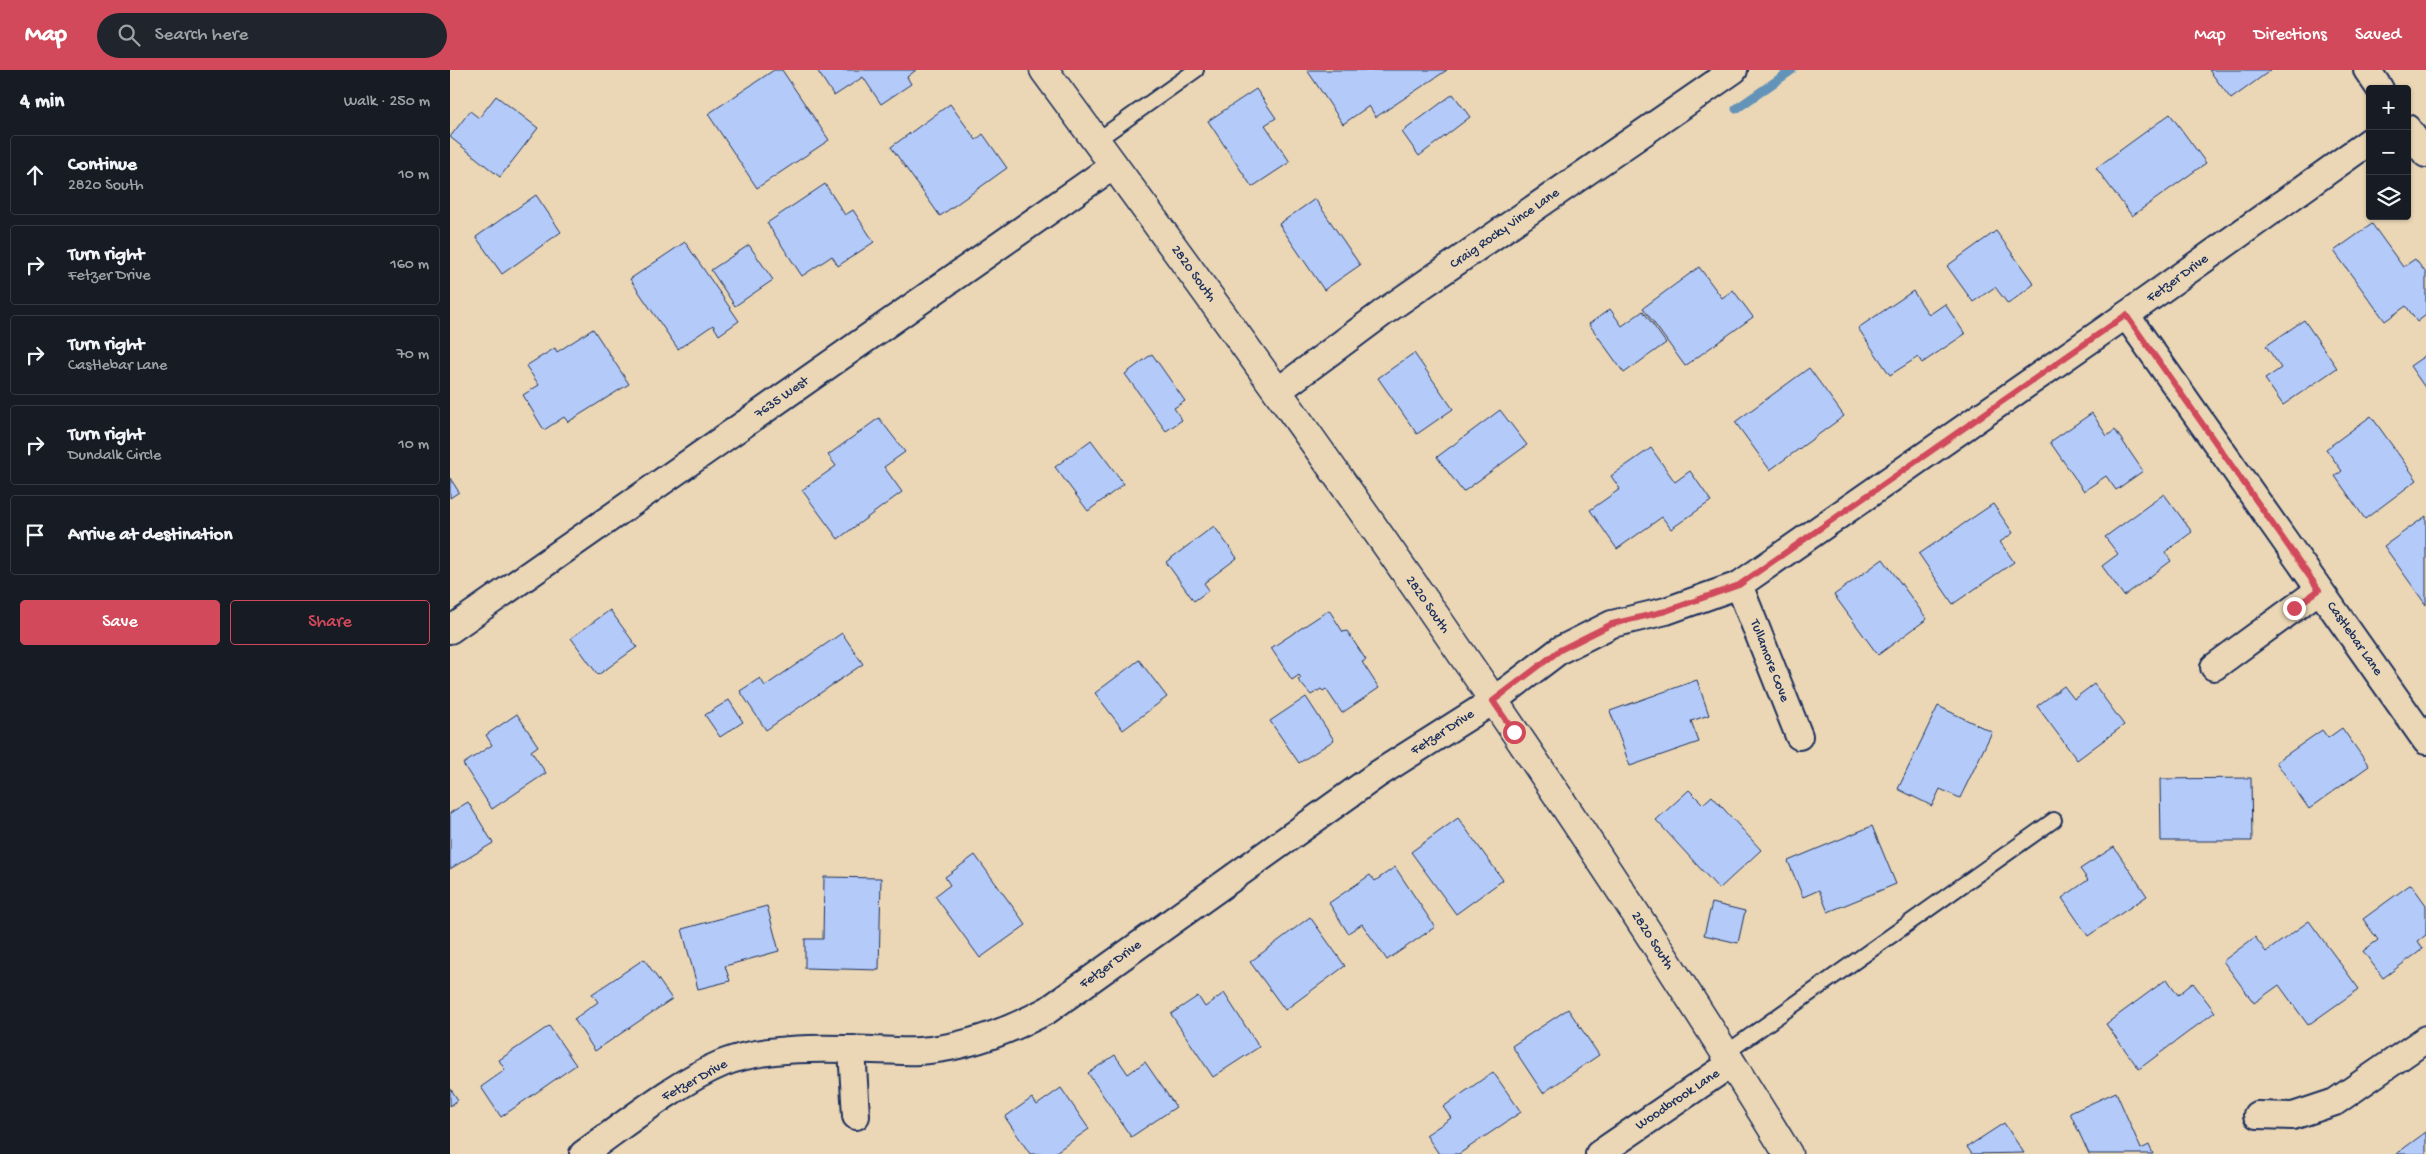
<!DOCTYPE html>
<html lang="en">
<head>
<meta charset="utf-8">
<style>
  :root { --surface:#171b24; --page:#20242c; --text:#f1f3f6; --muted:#9ea1a6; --line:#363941; --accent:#d1495b }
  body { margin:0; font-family:"Gochi Hand",sans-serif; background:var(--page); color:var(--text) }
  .controls { position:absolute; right:15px; top:15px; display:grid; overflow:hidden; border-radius:5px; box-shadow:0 1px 4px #0004 }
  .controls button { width:45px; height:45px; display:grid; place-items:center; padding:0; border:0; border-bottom:1px solid var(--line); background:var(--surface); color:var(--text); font:25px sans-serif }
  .stop { position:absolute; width:15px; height:15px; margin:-11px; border:4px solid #d1495b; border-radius:50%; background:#fff }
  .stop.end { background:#d1495b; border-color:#fff; box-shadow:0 1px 5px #0008 }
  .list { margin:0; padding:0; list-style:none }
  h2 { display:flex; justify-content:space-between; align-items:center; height:65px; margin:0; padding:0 20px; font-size:21px }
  h2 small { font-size:16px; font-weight:400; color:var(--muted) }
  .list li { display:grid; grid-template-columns:32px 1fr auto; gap:15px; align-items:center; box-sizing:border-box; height:80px; margin:0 10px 10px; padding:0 10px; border:1px solid var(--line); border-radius:5px }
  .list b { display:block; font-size:19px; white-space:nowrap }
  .list p { margin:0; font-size:16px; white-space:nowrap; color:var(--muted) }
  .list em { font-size:16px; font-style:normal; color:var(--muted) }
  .actions { display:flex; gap:10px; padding:15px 20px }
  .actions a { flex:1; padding:11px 0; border:1px solid var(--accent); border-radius:5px; text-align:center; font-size:18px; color:var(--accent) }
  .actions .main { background:var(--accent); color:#fff }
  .icon { flex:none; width:28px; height:28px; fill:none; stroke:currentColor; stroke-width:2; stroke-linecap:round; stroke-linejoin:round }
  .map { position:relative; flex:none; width:1976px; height:1084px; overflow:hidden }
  header { display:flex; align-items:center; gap:30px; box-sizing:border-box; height:70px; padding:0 25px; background:var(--accent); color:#fff }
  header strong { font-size:24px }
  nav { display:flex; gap:28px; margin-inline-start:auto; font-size:18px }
  .search { width:350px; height:45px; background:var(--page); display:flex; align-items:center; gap:12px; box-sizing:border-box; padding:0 18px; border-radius:28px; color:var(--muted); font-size:19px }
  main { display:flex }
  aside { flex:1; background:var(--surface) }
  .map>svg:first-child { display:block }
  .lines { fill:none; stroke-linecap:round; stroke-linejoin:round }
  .stream { stroke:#6393b8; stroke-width:9 }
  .building { fill:#b4cbf9; stroke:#1b2f5e }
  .service-casing { stroke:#1b2f5e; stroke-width:18 }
  .minor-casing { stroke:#1b2f5e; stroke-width:30 }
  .tertiary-casing { stroke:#1b2f5e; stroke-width:31 }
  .service { stroke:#ebd7b5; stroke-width:14 }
  .minor { stroke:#ebd7b5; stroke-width:26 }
  .tertiary { stroke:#ebd7b5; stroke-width:28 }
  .route { stroke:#d1495b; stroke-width:6 }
  .labels { text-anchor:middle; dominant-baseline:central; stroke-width:4; stroke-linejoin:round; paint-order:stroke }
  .street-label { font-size:14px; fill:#1b2f5e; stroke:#ebd7b5 }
</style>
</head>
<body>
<header>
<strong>Map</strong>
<div class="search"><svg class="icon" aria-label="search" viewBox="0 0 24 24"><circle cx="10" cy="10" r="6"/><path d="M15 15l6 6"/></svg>Search here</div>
<nav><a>Map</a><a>Directions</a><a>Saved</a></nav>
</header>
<main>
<aside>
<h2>4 min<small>Walk · 250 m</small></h2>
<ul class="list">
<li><svg class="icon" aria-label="ahead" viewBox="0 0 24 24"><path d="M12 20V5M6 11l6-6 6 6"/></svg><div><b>Continue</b><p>2820 South</p></div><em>10 m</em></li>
<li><svg class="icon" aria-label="right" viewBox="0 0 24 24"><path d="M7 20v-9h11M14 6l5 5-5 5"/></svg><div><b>Turn right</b><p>Fetzer Drive</p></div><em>160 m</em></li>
<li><svg class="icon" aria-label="right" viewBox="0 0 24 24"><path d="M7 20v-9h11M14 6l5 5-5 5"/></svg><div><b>Turn right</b><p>Castlebar Lane</p></div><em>70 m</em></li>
<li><svg class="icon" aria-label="right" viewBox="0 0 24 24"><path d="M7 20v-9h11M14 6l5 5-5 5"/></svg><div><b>Turn right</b><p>Dundalk Circle</p></div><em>10 m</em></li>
<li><svg class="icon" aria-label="arrive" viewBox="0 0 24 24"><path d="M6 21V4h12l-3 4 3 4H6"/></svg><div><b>Arrive at destination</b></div></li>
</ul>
<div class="actions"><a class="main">Save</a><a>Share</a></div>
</aside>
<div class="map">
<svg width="1976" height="1084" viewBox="0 0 1976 1084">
  <rect width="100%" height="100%" fill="#ebd7b5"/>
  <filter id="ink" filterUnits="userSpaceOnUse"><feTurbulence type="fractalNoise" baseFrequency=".02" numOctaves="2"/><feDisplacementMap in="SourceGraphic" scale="10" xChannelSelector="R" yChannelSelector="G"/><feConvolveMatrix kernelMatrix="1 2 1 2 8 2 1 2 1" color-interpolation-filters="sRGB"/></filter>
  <g filter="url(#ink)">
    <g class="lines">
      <polyline class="stream" points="1286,39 1342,0"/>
    </g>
    <g class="building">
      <polygon points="324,0 332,0 379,70 307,118 258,44"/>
      <polygon points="367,0 466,0 457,7 461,14 431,34 413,7 384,26"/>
      <polygon points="857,0 997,0 926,47 919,36 893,54"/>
      <polygon points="1759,0 1821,0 1781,29"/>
      <polygon points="806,19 826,48 815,55 840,92 802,117 758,51"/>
      <polygon points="1003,24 1020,47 969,86 952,62"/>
      <polygon points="46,26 88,58 50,107 0,67 20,41 29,48"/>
      <polygon points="500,34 526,70 533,64 557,98 490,146 441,77"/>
      <polygon points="1720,44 1756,93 1682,146 1646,98"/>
      <polygon points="375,114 395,145 403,140 424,172 388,196 382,186 352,206 317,153"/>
      <polygon points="86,125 111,162 52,204 26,167"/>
      <polygon points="865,129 910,195 874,220 829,154"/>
      <polygon points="1922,154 1953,197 1965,189 1976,203 1976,245 1967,252 1956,236 1935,251 1884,181"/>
      <polygon points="1546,161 1584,214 1558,234 1545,217 1523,232 1497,196"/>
      <polygon points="235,172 289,251 269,265 263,255 228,279 180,209"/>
      <polygon points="299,175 323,210 285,236 261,200"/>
      <polygon points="1249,197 1272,228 1283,220 1303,247 1235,296 1193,238"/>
      <polygon points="1463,221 1479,245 1495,234 1515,264 1472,293 1468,287 1440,305 1408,258"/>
      <polygon points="1160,239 1172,256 1193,241 1216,273 1174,303 1139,254"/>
      <polygon points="1854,250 1887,298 1833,335 1815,309 1831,298 1816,276"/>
      <polygon points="143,259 179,314 118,352 114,347 94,360 73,325 89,315 76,296 105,278 107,282"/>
      <polygon points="964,283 1003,339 967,364 928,308"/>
      <polygon points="702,284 735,331 724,338 732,350 716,361 675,304"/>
      <polygon points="1976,285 1976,319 1960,296"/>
      <polygon points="1359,298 1394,346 1320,400 1285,352"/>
      <polygon points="1050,340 1077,375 1013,422 987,387"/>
      <polygon points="1642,343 1657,366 1665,360 1693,401 1666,420 1656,406 1634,421 1600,372"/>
      <polygon points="1921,346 1967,410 1915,449 1885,406 1892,401 1876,379"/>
      <polygon points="429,348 455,382 434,397 452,422 388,469 352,420 386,396 378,385"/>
      <polygon points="641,370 674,414 638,441 605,397"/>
      <polygon points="1201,378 1225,412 1240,401 1261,431 1221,459 1212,447 1167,479 1140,440 1170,419 1161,406"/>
      <polygon points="0,408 9,422 0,428"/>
      <polygon points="1714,424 1742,462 1715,482 1721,491 1674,526 1652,496 1668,484 1655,467"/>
      <polygon points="1543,434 1563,463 1550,472 1564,492 1503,534 1469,484"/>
      <polygon points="1976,446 1976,535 1934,476"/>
      <polygon points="764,456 787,488 754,513 759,520 744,531 716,492"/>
      <polygon points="1433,489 1477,549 1428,585 1384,525"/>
      <polygon points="160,540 187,577 148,605 121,568"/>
      <polygon points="879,540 893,562 897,561 916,590 912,592 929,618 892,643 876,619 873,621 871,619 861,625 848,610 851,608 849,605 842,610 821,578"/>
      <polygon points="392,563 413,594 316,660 290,621 310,608 315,616"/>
      <polygon points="689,590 717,627 673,660 645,623"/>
      <polygon points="1247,610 1259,645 1241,651 1249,672 1180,696 1160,641"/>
      <polygon points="1644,614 1674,655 1627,690 1587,636 1614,616 1624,629"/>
      <polygon points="856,627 884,670 849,693 820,651"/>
      <polygon points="279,630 293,652 270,667 255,645"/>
      <polygon points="1488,636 1542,662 1510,728 1490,719 1482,736 1448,719"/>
      <polygon points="67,644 88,676 81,681 96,703 42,739 13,694 42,675 36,665"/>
      <polygon points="1892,658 1919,696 1859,739 1826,692 1872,660 1878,668"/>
      <polygon points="1801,708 1802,771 1711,771 1710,709"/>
      <polygon points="1239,720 1253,734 1262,726 1311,780 1269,819 1206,750"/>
      <polygon points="18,732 43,773 0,799 0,743"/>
      <polygon points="1008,748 1053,810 1006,844 961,782"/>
      <polygon points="1422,756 1446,814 1378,842 1369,820 1353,827 1338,791"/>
      <polygon points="1664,777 1697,826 1638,866 1612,828 1638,810 1630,799"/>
      <polygon points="525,785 576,855 530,888 485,826 500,815 495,807"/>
      <polygon points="945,797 985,857 937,890 912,854 898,863 879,833 920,805 925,811"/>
      <polygon points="374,807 431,808 429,900 355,898 355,869 373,869"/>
      <polygon points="1961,814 1976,835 1976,865 1968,871 1973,879 1933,908 1913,881 1928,870 1913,849"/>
      <polygon points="1262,833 1295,841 1288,873 1254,865"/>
      <polygon points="317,836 329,881 275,896 280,911 248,919 232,859"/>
      <polygon points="860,847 895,896 835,940 800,892"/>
      <polygon points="1859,851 1909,919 1858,955 1829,915 1804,933 1773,891 1805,867 1816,882"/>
      <polygon points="194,889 222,929 145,981 124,949 148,932 142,924"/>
      <polygon points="1717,909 1728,925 1743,913 1765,942 1689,999 1656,954"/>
      <polygon points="774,923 809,977 763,1007 721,944 748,926 755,937"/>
      <polygon points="1118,939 1149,985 1093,1023 1062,976"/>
      <polygon points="99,956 126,995 51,1047 31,1017 55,1000 49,990"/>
      <polygon points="665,985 678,1004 695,992 726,1037 681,1067 638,1003"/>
      <polygon points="1043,1002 1071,1042 1009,1084 989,1084 976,1065 1001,1048 993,1037"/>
      <polygon points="0,1018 8,1030 0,1036"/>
      <polygon points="611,1018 639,1059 603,1084 580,1084 555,1047 582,1028 587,1035"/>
      <polygon points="1666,1022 1691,1079 1699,1075 1703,1084 1639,1084 1620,1043"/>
      <polygon points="1554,1053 1574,1083 1522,1084 1517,1077"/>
      <polygon points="1976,1062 1976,1084 1946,1084"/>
    </g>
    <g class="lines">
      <g class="service-casing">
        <g id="service">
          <polyline points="646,71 746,0"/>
          <polyline points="1276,983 1604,750"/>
        </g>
      </g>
      <g class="minor-casing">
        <g id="minor">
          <polyline points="1917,0 1930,19"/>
          <polyline points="1957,58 1976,84"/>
          <polyline points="1676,245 1976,671"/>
          <polyline points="828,321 934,242 1284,0"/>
          <polyline points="1289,515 1349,666"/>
          <polyline points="0,560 663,96"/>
          <polyline points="1764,597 1869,520"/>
          <polyline points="402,979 406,1046"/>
          <polyline points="1807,1045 1843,1046 1885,1032 1976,969"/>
          <path d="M133,1084c41,-29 94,-72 140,-91 43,-17 104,-15 150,-13 15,0 31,2 46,1 46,-3 88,-19 129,-41l330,-236 115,-73 67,-51 52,-26 54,-13 73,-26 387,-270 244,-174"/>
          <polyline points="1149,1084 1282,993"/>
        </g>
      </g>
      <g class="tertiary-casing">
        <path id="tertiary" d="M594,0c260,353 515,711 744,1084"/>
      </g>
      <use href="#service" class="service"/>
      <use href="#minor" class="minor"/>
      <use href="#tertiary" class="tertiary"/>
    </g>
  </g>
  <g class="lines" filter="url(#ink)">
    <polyline class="route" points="1064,662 1043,631 1110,580 1162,554 1216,541 1289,515 1676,245 1869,520 1844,538"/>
  </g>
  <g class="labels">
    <g class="street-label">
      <text transform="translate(1055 159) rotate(-35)">Craig Rocky Vince Lane</text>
      <text transform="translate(743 204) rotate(54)">2820 South</text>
      <text transform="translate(1728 209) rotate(-36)">Fetzer Drive</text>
      <text transform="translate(332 328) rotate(-35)">7635 West</text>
      <text transform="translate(977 535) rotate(55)">2820 South</text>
      <text transform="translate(1904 569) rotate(55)">Castlebar Lane</text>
      <text transform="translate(1319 591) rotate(69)">Tullamore Cove</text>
      <text transform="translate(993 663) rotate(-33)">Fetzer Drive</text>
      <text transform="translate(1202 871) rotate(57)">2820 South</text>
      <text transform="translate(661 895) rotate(-36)">Fetzer Drive</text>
      <text transform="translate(245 1011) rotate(-29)">Fetzer Drive</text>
      <text transform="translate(1228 1030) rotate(-34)">Woodbrook Lane</text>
    </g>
  </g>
</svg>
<div class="controls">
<button>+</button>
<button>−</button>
<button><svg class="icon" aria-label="layers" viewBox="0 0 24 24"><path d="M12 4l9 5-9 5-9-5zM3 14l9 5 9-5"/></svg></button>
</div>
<div class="stop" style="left:1064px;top:662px"></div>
<div class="stop end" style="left:1844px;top:538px"></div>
</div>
</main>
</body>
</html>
